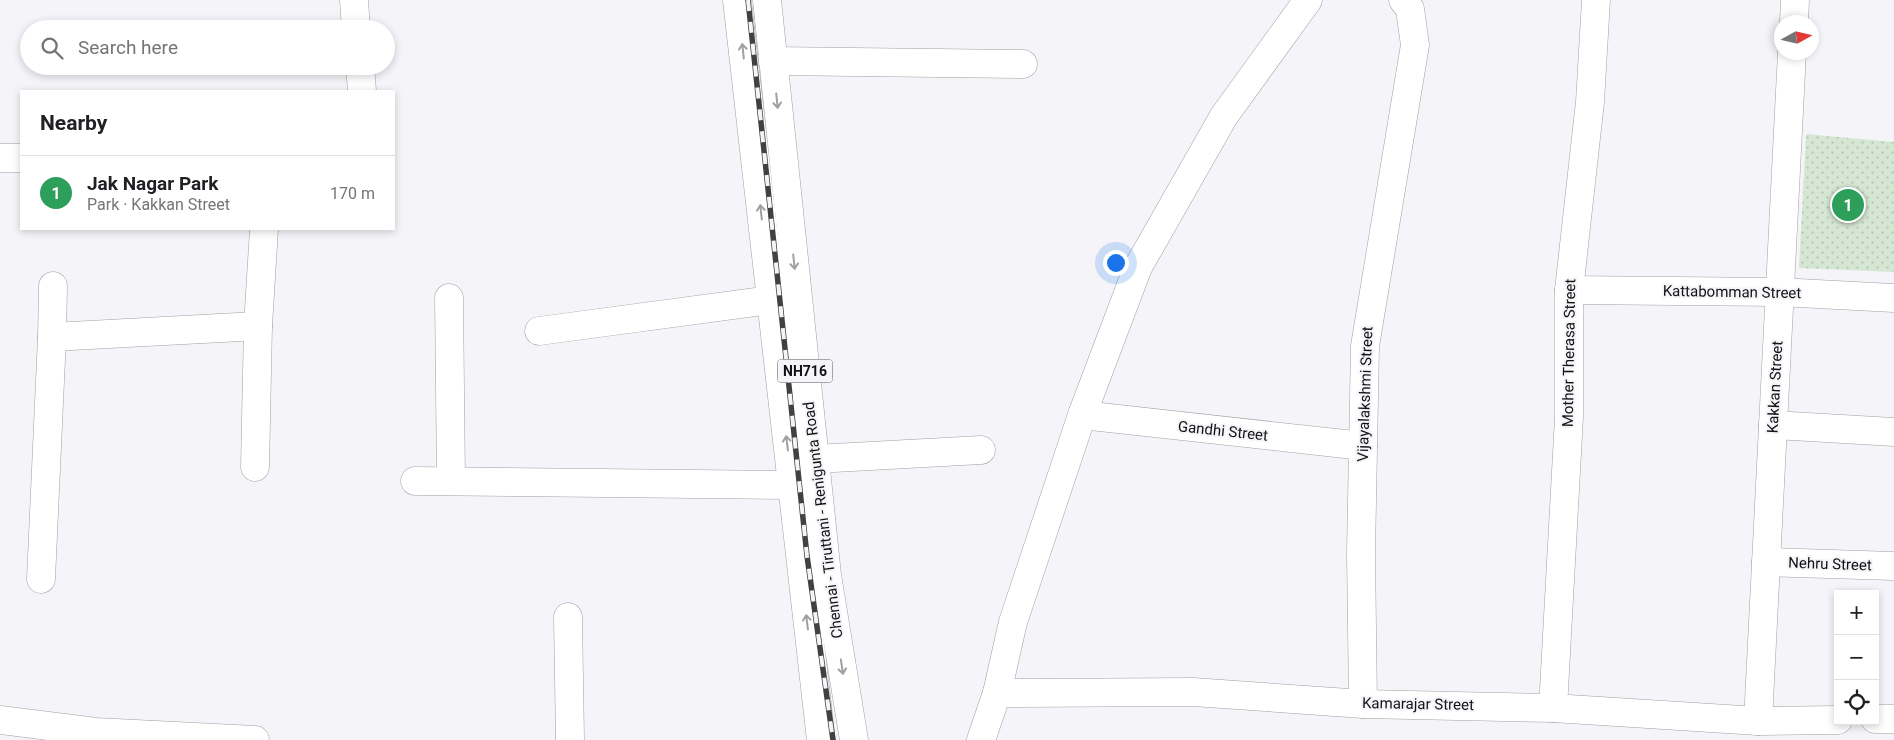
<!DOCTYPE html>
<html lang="en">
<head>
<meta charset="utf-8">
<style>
  :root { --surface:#fff; --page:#f6f6f6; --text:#202124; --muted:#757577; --line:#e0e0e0; --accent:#7c3aed }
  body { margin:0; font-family:Roboto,sans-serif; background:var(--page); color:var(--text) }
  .controls { position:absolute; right:15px; bottom:15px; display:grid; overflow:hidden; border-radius:0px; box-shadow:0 2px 8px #0003 }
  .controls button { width:45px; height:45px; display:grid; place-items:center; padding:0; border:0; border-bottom:1px solid var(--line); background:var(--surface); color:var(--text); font:25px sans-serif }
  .compass { position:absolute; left:1774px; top:15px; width:45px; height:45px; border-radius:50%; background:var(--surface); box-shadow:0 2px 8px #0003; rotate:82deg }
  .you { position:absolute; left:1115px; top:262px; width:18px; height:18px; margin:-12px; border:4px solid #fff; border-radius:50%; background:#1a73e8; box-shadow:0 0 0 8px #1a73e833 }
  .badge { display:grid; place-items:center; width:32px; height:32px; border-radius:50%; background:var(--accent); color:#fff; font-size:16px; font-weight:700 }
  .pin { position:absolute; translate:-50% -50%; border:2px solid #fff; box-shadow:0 1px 5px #0006 }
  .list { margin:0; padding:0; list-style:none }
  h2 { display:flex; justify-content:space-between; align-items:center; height:65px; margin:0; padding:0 20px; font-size:21px }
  h2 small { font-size:16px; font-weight:400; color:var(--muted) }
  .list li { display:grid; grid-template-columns:32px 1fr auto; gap:15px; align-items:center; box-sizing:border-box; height:75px; padding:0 20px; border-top:1px solid var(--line) }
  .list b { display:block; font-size:19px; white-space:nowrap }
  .list p { margin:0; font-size:16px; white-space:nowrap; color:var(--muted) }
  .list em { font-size:16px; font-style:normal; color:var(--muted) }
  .icon { flex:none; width:28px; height:28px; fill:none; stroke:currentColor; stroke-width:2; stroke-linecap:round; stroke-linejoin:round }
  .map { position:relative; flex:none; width:1894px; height:740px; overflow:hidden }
  .search { position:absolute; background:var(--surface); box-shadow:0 2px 8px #0003; left:20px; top:20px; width:375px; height:55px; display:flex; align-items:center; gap:12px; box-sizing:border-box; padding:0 18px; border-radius:28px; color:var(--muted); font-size:19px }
  .panel { position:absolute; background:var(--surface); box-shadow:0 2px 8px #0003; left:20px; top:90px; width:375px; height:140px; border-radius:0px }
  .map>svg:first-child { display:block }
  .park { fill:url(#park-dots) }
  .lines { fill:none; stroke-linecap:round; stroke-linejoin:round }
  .minor-casing { stroke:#a0a0a4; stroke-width:29 }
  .highway-casing { stroke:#a0a0a4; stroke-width:29 }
  .minor { stroke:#fff; stroke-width:28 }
  .highway { stroke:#fff; stroke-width:28 }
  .rail-casing { stroke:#414144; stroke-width:5.5 }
  .rail { stroke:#f5f5f9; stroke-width:4; stroke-dasharray:11; stroke-linecap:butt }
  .oneway { stroke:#a0a0a1 }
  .labels { text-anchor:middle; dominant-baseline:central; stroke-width:4; stroke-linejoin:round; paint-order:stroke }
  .shield { fill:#f5f5f9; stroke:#565659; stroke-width:1 }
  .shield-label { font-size:14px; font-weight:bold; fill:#121214 }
  .street-label { font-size:15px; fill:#121214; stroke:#f5f5f9 }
</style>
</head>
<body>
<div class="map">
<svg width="1894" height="740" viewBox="0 0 1894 740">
  <defs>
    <pattern id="park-dots" width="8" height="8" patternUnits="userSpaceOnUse" patternTransform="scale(1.25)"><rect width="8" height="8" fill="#d5e6d3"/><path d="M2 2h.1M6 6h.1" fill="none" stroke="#b6c4b4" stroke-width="1.8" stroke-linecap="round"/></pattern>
  </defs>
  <rect width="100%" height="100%" fill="#f5f5f9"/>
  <polygon class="park" points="1806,134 1893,142 1894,140 1894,272 1799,268"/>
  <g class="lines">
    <g class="minor-casing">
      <g id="minor">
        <polyline points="354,0 356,29"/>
        <polyline points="1794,22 1795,0"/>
        <polyline points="773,61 1023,64"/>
        <polyline points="360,66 362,91"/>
        <polyline points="0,158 21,158"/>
        <polyline points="1569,290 1779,292 1894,298"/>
        <polyline points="449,298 451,481"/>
        <polyline points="539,331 770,300"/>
        <polyline points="52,337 53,286"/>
        <polyline points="1082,415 1363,446"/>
        <polyline points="1773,425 1894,432"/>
        <polyline points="815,459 981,450"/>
        <polyline points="255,467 258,326 264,229"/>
        <polyline points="415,481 791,485"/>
        <polyline points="1766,562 1894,566"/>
        <polyline points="41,579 52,337 258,326"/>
        <polyline points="568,617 570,740"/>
        <polyline points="997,693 1193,692 1363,704 1553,708 1758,721 1838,720"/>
        <polyline points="1363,704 1361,553 1365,346 1415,45 1410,9 1403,0"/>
        <polyline points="1553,708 1569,417 1569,290 1590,102 1596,0"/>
        <polyline points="1875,719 1894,719"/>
        <polyline points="0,720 96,732 255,740"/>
        <polyline points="1758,721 1792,52"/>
        <polyline points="981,740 997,693 1013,622 1082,415 1138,267 1224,116 1308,0"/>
      </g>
    </g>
    <g class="highway-casing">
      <g id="highway">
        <polyline points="737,0 821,740"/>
        <polyline points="767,0 827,575 854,740"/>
      </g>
    </g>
    <use href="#minor" class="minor"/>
    <use href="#highway" class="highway"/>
    <g class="rail-casing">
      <polyline id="rail" points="748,0 807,556 833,740"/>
    </g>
    <use href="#rail" class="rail"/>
  </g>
  <defs><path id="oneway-shaft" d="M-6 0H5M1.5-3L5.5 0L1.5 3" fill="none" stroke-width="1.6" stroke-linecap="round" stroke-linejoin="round" transform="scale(1.25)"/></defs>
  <g class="oneway">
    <use href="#oneway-shaft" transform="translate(743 51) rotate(-96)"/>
    <use href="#oneway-shaft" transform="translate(777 101) rotate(84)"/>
    <use href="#oneway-shaft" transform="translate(761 212) rotate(-96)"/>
    <use href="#oneway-shaft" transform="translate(794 262) rotate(84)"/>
    <use href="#oneway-shaft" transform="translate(787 443) rotate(-97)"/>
    <use href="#oneway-shaft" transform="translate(807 622) rotate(-97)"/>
    <use href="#oneway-shaft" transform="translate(842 667) rotate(81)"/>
  </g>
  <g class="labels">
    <rect class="shield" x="777.5" y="359.5" width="55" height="23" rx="4"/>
    <g class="shield-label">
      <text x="805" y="371">NH716</text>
    </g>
    <g class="street-label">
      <text transform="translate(1732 292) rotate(1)">Kattabomman Street</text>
      <text transform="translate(1569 353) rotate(-89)">Mother Therasa Street</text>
      <text transform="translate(1775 387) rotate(-87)">Kakkan Street</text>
      <text transform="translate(1365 394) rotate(-88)">Vijayalakshmi Street</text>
      <text transform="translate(1223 431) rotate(6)">Gandhi Street</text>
      <text transform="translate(823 520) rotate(-97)">Chennai - Tiruttani - Renigunta Road</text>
      <text transform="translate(1830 564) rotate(2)">Nehru Street</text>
      <text transform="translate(1418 704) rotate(1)">Kamarajar Street</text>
    </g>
  </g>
</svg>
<div class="controls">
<button>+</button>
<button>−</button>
<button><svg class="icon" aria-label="locate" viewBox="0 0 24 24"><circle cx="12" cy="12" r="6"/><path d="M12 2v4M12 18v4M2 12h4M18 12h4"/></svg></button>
</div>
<svg class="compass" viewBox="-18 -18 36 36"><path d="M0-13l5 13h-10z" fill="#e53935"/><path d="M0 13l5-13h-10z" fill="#757577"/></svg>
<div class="you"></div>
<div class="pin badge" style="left:1848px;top:205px;background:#2e9e5b">1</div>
<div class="search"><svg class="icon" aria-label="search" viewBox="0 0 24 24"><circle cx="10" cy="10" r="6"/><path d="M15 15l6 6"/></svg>Search here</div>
<section class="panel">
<h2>Nearby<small></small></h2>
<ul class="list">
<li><span class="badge" style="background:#2e9e5b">1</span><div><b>Jak Nagar Park</b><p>Park · Kakkan Street</p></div><em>170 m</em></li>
</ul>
</section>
</div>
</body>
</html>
